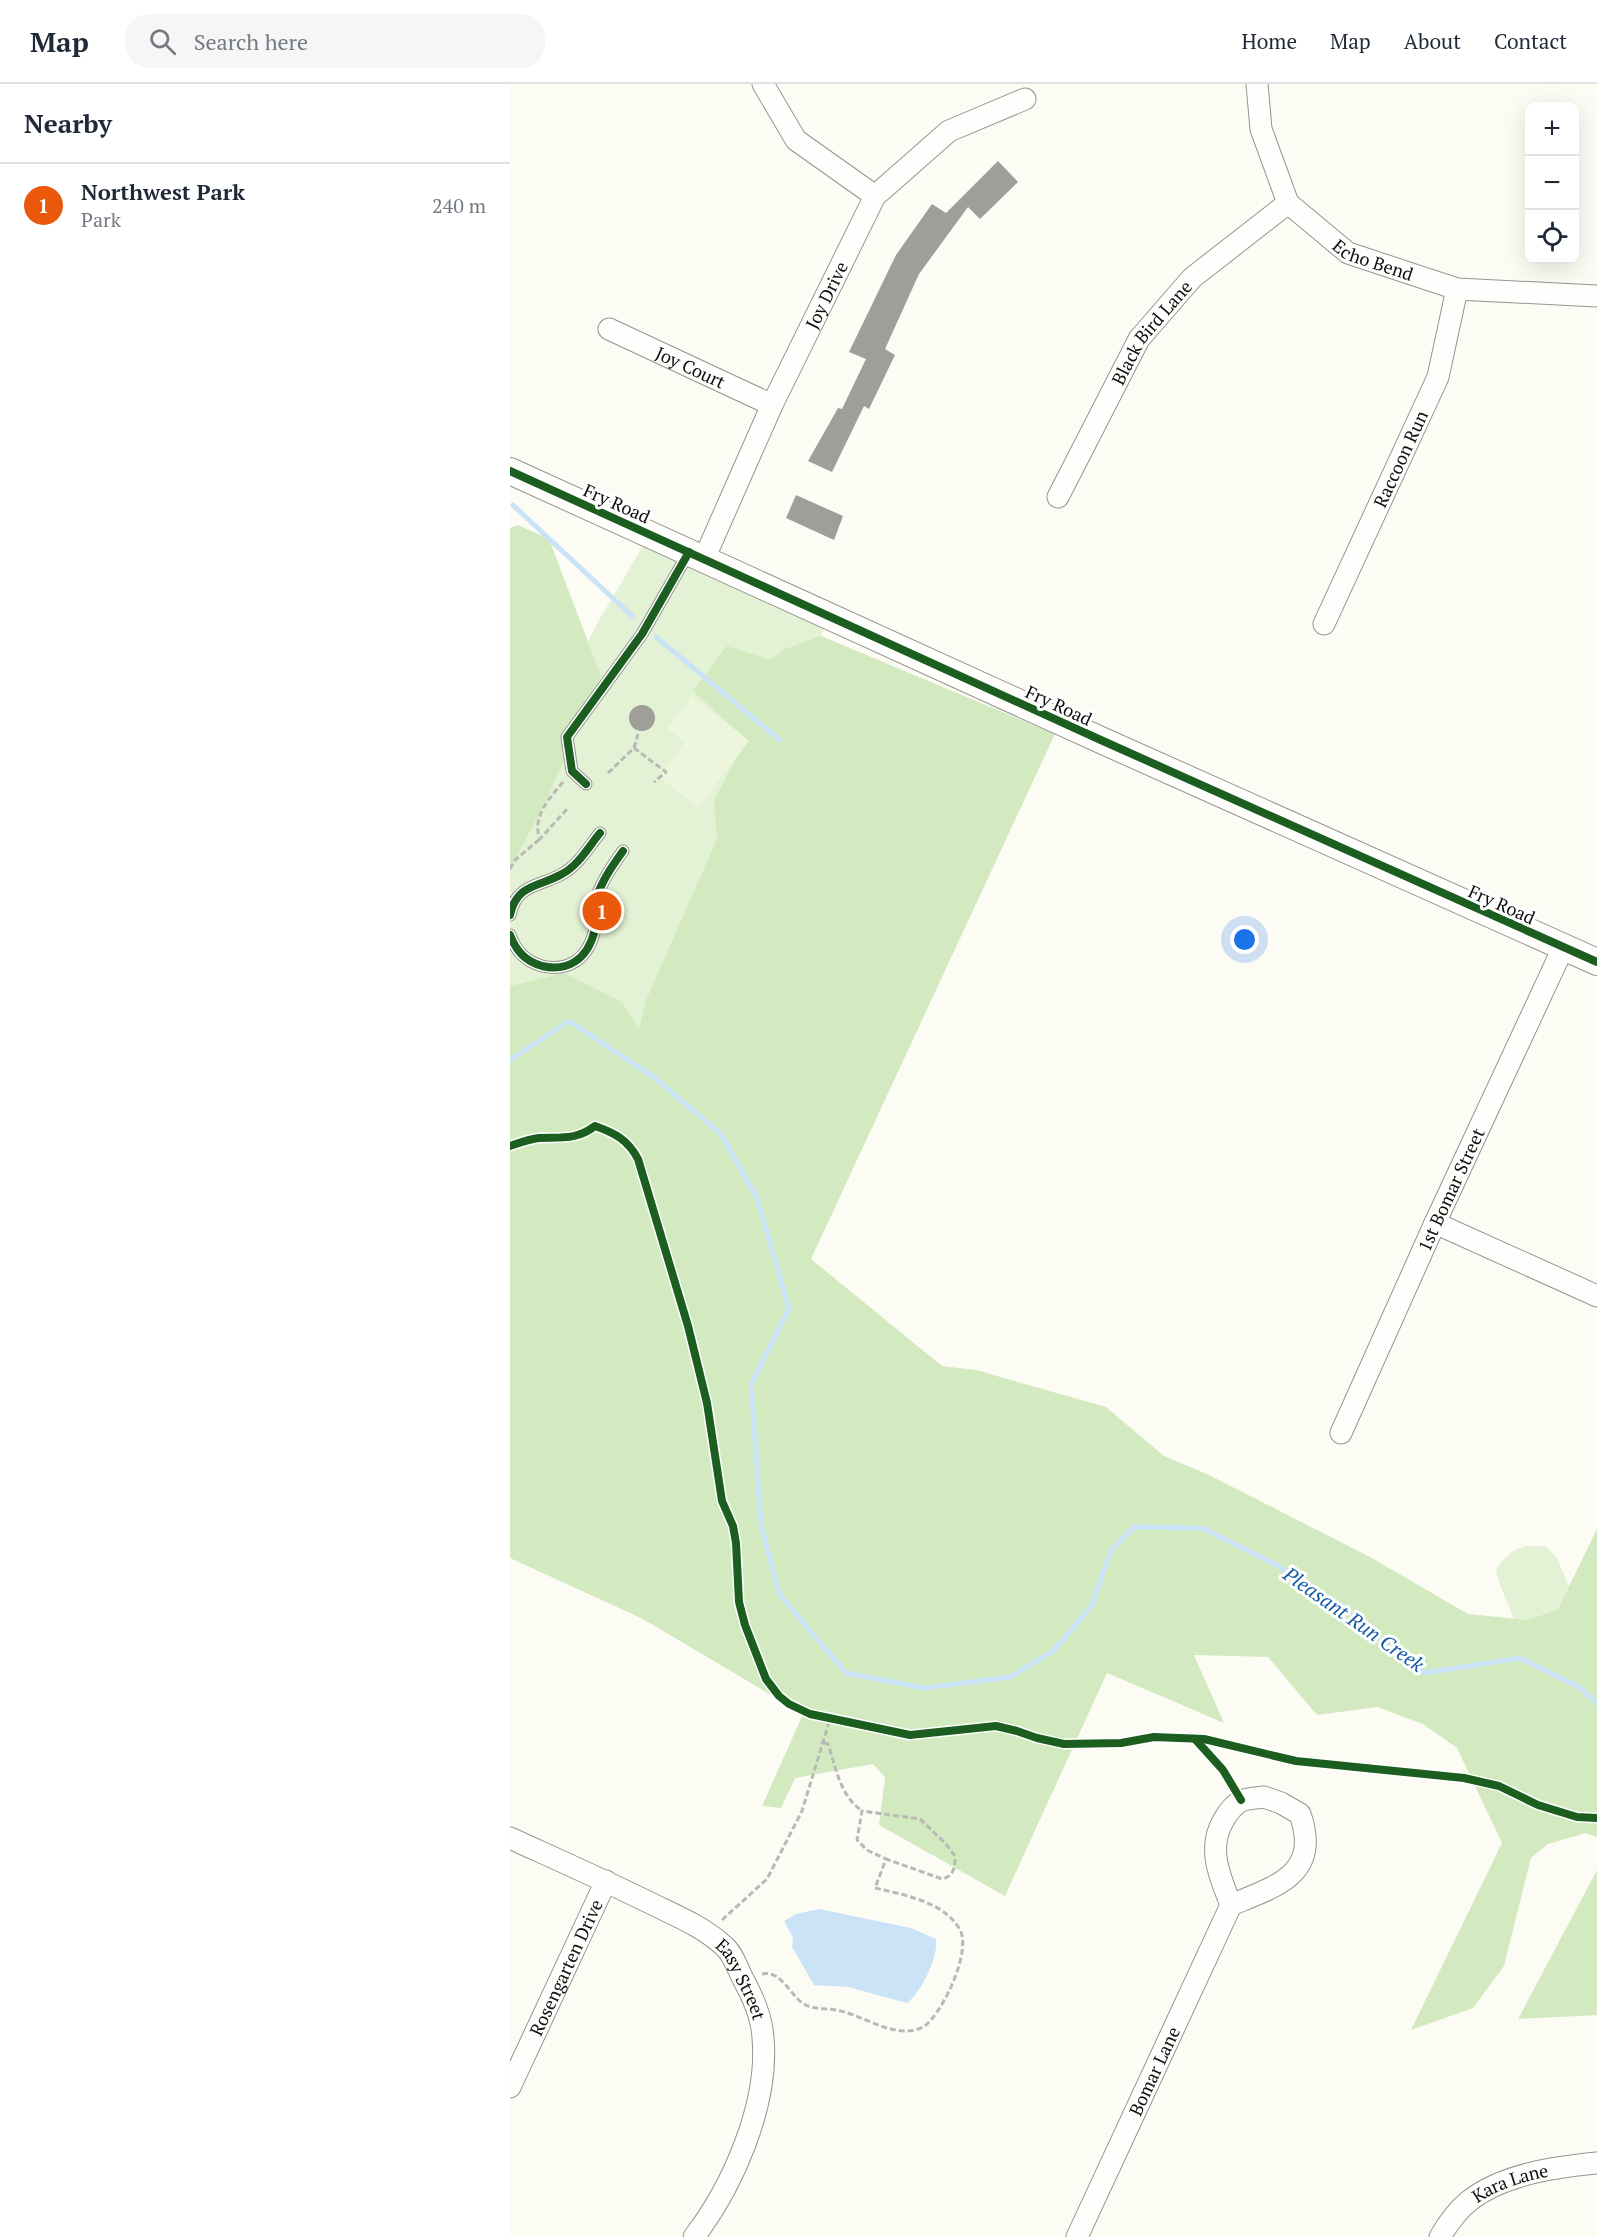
<!DOCTYPE html>
<html lang="en">
<head>
<meta charset="utf-8">
<style>
  :root { --surface:#fff; --page:#f6f6f7; --text:#1f2937; --muted:#747a83; --line:#e0e1e3; --accent:#ea580c }
  body { margin:0; font-family:"PT Serif",serif; background:var(--page); color:var(--text) }
  .controls { position:absolute; right:18px; top:18px; display:grid; overflow:hidden; border-radius:12px; box-shadow:0 6px 24px #0002 }
  .controls button { width:54px; height:54px; display:grid; place-items:center; padding:0; border:0; border-bottom:2px solid var(--line); background:var(--surface); color:var(--text); font:30px sans-serif }
  .you { position:absolute; left:735px; top:856px; width:21px; height:21px; margin:-15px; border:4px solid #fff; border-radius:50%; background:#1a73e8; box-shadow:0 0 0 9px #1a73e833 }
  .badge { display:grid; place-items:center; width:39px; height:39px; border-radius:50%; background:var(--accent); color:#fff; font-size:20px; font-weight:700 }
  .pin { position:absolute; translate:-50% -50%; border:3px solid #fff; box-shadow:0 2px 6px #0006 }
  .list { margin:0; padding:0; list-style:none }
  h2 { display:flex; justify-content:space-between; align-items:center; height:78px; margin:0; padding:0 24px; font-size:26px }
  h2 small { font-size:20px; font-weight:400; color:var(--muted) }
  .list li { display:grid; grid-template-columns:39px 1fr auto; gap:18px; align-items:center; box-sizing:border-box; height:84px; padding:0 24px; border-top:2px solid var(--line) }
  .list b { display:block; font-size:22px; white-space:nowrap }
  .list p { margin:0; font-size:20px; white-space:nowrap; color:var(--muted) }
  .list em { font-size:20px; font-style:normal; color:var(--muted) }
  .icon { flex:none; width:33px; height:33px; fill:none; stroke:currentColor; stroke-width:2; stroke-linecap:round; stroke-linejoin:round }
  .map { position:relative; flex:none; width:1087px; height:2153px; overflow:hidden }
  header { display:flex; align-items:center; gap:36px; box-sizing:border-box; height:84px; padding:0 30px; background:var(--surface); border-bottom:2px solid var(--line) }
  header strong { font-size:28px }
  nav { display:flex; gap:33px; margin-inline-start:auto; font-size:21px }
  .search { width:420px; height:54px; background:var(--page); display:flex; align-items:center; gap:15px; box-sizing:border-box; padding:0 21px; border-radius:24px; color:var(--muted); font-size:22px }
  main { display:flex }
  aside { flex:1; background:var(--surface) }
  .map>svg:first-child { display:block }
  .green { fill:#e3f2d4 }
  .forest { fill:#d3eac1 }
  .pitch { fill:#edf6dd }
  .water { fill:#cae3f7 }
  .lines { fill:none; stroke-linecap:round; stroke-linejoin:round }
  .stream { stroke:#cae3f7; stroke-width:5 }
  .building { fill:#a09e99 }
  .service-casing { stroke:#969592; stroke-width:13 }
  .minor-casing { stroke:#969592; stroke-width:23 }
  .tertiary-casing { stroke:#969592; stroke-width:28 }
  .path { stroke:#b9b9b8; stroke-width:3; stroke-dasharray:6 3; stroke-linecap:butt }
  .service { stroke:#fffefd; stroke-width:10 }
  .minor { stroke:#fffefd; stroke-width:21 }
  .tertiary { stroke:#fffefd; stroke-width:26 }
  .cycleway-casing { stroke:#fff; stroke-width:11 }
  .cycleway { stroke:#1b5e20; stroke-width:8 }
  .labels { text-anchor:middle; dominant-baseline:central; stroke-width:6; stroke-linejoin:round; paint-order:stroke }
  .street-label { font-size:18px; fill:#0f0f0f; stroke:#fff }
  .water-label { font-size:20px; font-style:italic; fill:#135ba6; stroke:#fff }
</style>
</head>
<body>
<header>
<strong>Map</strong>
<div class="search"><svg class="icon" aria-label="search" viewBox="0 0 24 24"><circle cx="10" cy="10" r="6"/><path d="M15 15l6 6"/></svg>Search here</div>
<nav><a>Home</a><a>Map</a><a>About</a><a>Contact</a></nav>
</header>
<main>
<aside>
<h2>Nearby<small></small></h2>
<ul class="list">
<li><span class="badge">1</span><div><b>Northwest Park</b><p>Park</p></div><em>240 m</em></li>
</ul>
</aside>
<div class="map">
<svg width="1087" height="2153" viewBox="0 0 1087 2153">
  <rect width="100%" height="100%" fill="#fcfbf4"/>
  <g class="green">
    <polygon points="140,450 320,532 0,1227 0,707 20,689 85,543"/>
    <path d="M1015,1462h21l11,12 12,29 -11,22 -30,11 -14,-1 -14,-34 -4,-15c8,-13 15,-19 29,-24z"/>
  </g>
  <g class="forest">
    <polygon points="8,441 39,455 91,592 35,719 0,785 0,444"/>
    <polygon points="311,552 545,650 301,1175 432,1282 466,1286 596,1323 654,1372 697,1390 860,1473 958,1530 1018,1536 1048,1525 1087,1445 1087,1753 1075,1749 1038,1760 1021,1774 994,1882 963,1924 901,1946 992,1759 947,1664 913,1640 867,1623 807,1631 758,1573 684,1571 714,1639 597,1589 495,1812 369,1741 375,1693 363,1680 285,1694 271,1724 252,1722 293,1630 133,1535 0,1474 0,902 54,889 112,918 129,945 137,914 207,755 204,717 236,655 183,607 217,562 260,576 275,565"/>
    <polygon points="1087,1786 1087,1931 1008,1935"/>
  </g>
  <polygon class="pitch" points="182,612 239,657 188,723 149,693 175,658 157,644"/>
  <path class="water" d="M309,1825l92,19 25,11c3,17 -15,54 -29,64l-59,-16 -34,-2 -22,-38 1,-9 -9,-17 12,-7z"/>
  <g class="lines">
    <g class="stream">
      <polyline points="3,421 123,533"/>
      <polyline points="146,553 270,656"/>
      <polyline points="0,976 59,937 145,994 211,1050 247,1114 279,1224 241,1300 251,1440 269,1510 336,1589 414,1604 500,1593 543,1567 581,1523 601,1466 624,1443 692,1444 763,1479 831,1521 881,1565 914,1589 1010,1574 1069,1603 1087,1619"/>
    </g>
  </g>
  <g class="building">
    <polygon points="488,77 508,98 470,135 458,123 409,190 375,265 385,271 359,325 354,322 322,388 298,377 328,324 332,325 356,275 339,268 386,171 422,120 436,129"/>
    <polygon points="286,411 333,432 324,456 276,434"/>
    <circle cx="132" cy="634" r="13"/>
  </g>
  <g class="lines">
    <g class="service-casing">
      <g id="service">
        <polyline points="76,700 62,687 57,653 132,550 179,468"/>
        <path d="M0,831c7,-32 30,-28 52,-41 16,-8 27,-28 38,-41"/>
        <path d="M0,851c6,16 15,26 32,31 26,6 45,-7 52,-33 3,-12 -1,-25 3,-37 6,-17 16,-31 26,-45"/>
      </g>
    </g>
    <g class="minor-casing">
      <g id="minor">
        <polyline points="253,0 286,56 365,112"/>
        <path id="s1" d="M747,0l4,45 27,74 60,50 109,36 140,7"/>
        <path id="s2" d="M99,245l163,76"/>
        <path id="s3" d="M548,413l81,-158 53,-61 96,-75"/>
        <path id="s4" d="M194,475l68,-154 103,-209 74,-65 76,-32"/>
        <path id="s5" d="M814,540l114,-247 19,-88"/>
        <polyline points="925,1139 1087,1212"/>
        <path id="s6" d="M831,1349l94,-210 128,-275"/>
        <path d="M754,1713l17,6 19,11c21,60 -23,72 -69,91 -11,-28 -24,-56 -8,-84 4,-7 10,-16 18,-20 6,-3 16,-3 23,-4z"/>
        <path id="s7" d="M0,1754c46,21 91,41 136,63 28,14 57,25 79,46 8,7 13,22 18,32 10,18 19,38 20,59 6,66 -30,148 -69,199"/>
        <path id="s8" d="M0,2003l96,-206"/>
        <path id="s9" d="M567,2153l154,-332"/>
        <path id="s10" d="M930,2153c7,-12 18,-27 29,-36 34,-27 87,-34 128,-38"/>
      </g>
    </g>
    <g class="tertiary-casing">
      <polyline id="tertiary" points="0,387 593,657 1087,878"/>
    </g>
    <g class="path">
      <polyline points="124,664 128,650"/>
      <polyline points="98,689 124,664 156,688 144,698"/>
      <path d="M53,698c-13,16 -32,35 -23,57l27,-30"/>
      <polyline points="0,785 5,776 30,755"/>
      <path d="M314,1659l4,1c9,26 11,50 34,67"/>
      <polyline points="212,1836 257,1795 292,1727 320,1635"/>
      <path d="M252,1890c18,-4 27,18 39,28 10,8 23,6 35,8 23,4 46,21 70,21 7,0 16,-2 21,-7 17,-15 46,-75 32,-96 -17,-27 -55,-33 -84,-40l11,-29 56,20c12,-3 13,-11 13,-23l-9,-12 -26,-25 -58,-8 -5,29 10,10 19,9"/>
    </g>
    <use href="#service" class="service"/>
    <use href="#minor" class="minor"/>
    <use href="#tertiary" class="tertiary"/>
    <g class="cycleway-casing">
      <g id="cycleway">
        <polyline points="0,387 593,657 1087,878"/>
        <polyline points="76,700 62,687 57,653 132,550 179,468"/>
        <path d="M0,831c7,-32 30,-28 52,-41 16,-8 27,-28 38,-41"/>
        <path d="M0,851c6,16 15,26 32,31 26,6 45,-7 52,-33 3,-12 -1,-25 3,-37 6,-17 16,-31 26,-45"/>
        <path d="M0,1062c9,-3 19,-7 29,-8 22,-1 38,2 56,-12 20,7 33,14 43,33l50,167 19,77 15,98 11,25 3,17 3,59 6,23 21,54 13,17 10,8 21,10 100,21 86,-9 21,5 20,7 27,6 57,-1 33,-6 50,2 92,22 168,17 35,8 39,19 39,12 20,1"/>
        <polyline points="685,1655 713,1686 731,1716"/>
      </g>
    </g>
    <use href="#cycleway" class="cycleway"/>
  </g>
  <g class="labels">
    <g class="street-label">
      <text stroke="none"><textPath href="#s1" startOffset="228">Echo Bend</textPath></text>
      <text stroke="none"><textPath href="#s4" startOffset="291">Joy Drive</textPath></text>
      <text stroke="none"><textPath href="#s3" startOffset="190">Black Bird Lane</textPath></text>
      <text stroke="none"><textPath href="#s2" startOffset="90">Joy Court</textPath></text>
      <text stroke="none"><textPath href="#s5" startOffset="182">Raccoon Run</textPath></text>
      <text transform="translate(107 419) rotate(24)">Fry Road</text>
      <text transform="translate(549 621) rotate(25)">Fry Road</text>
      <text transform="translate(992 820) rotate(24)">Fry Road</text>
      <text stroke="none"><textPath href="#s6" startOffset="267">1st Bomar Street</textPath></text>
      <text stroke="none"><textPath href="#s8" startOffset="132">Rosengarten Drive</textPath></text>
      <text stroke="none"><textPath href="#s7" startOffset="278">Easy Street</textPath></text>
      <text stroke="none"><textPath href="#s9" startOffset="183">Bomar Lane</textPath></text>
      <text stroke="none"><textPath href="#s10" startOffset="92">Kara Lane</textPath></text>
    </g>
    <g class="water-label">
      <text transform="translate(844 1535) rotate(35)">Pleasant Run Creek</text>
    </g>
  </g>
</svg>
<div class="controls">
<button>+</button>
<button>−</button>
<button><svg class="icon" aria-label="locate" viewBox="0 0 24 24"><circle cx="12" cy="12" r="6"/><path d="M12 2v4M12 18v4M2 12h4M18 12h4"/></svg></button>
</div>
<div class="you"></div>
<div class="pin badge" style="left:92px;top:827px">1</div>
</div>
</main>
</body>
</html>
